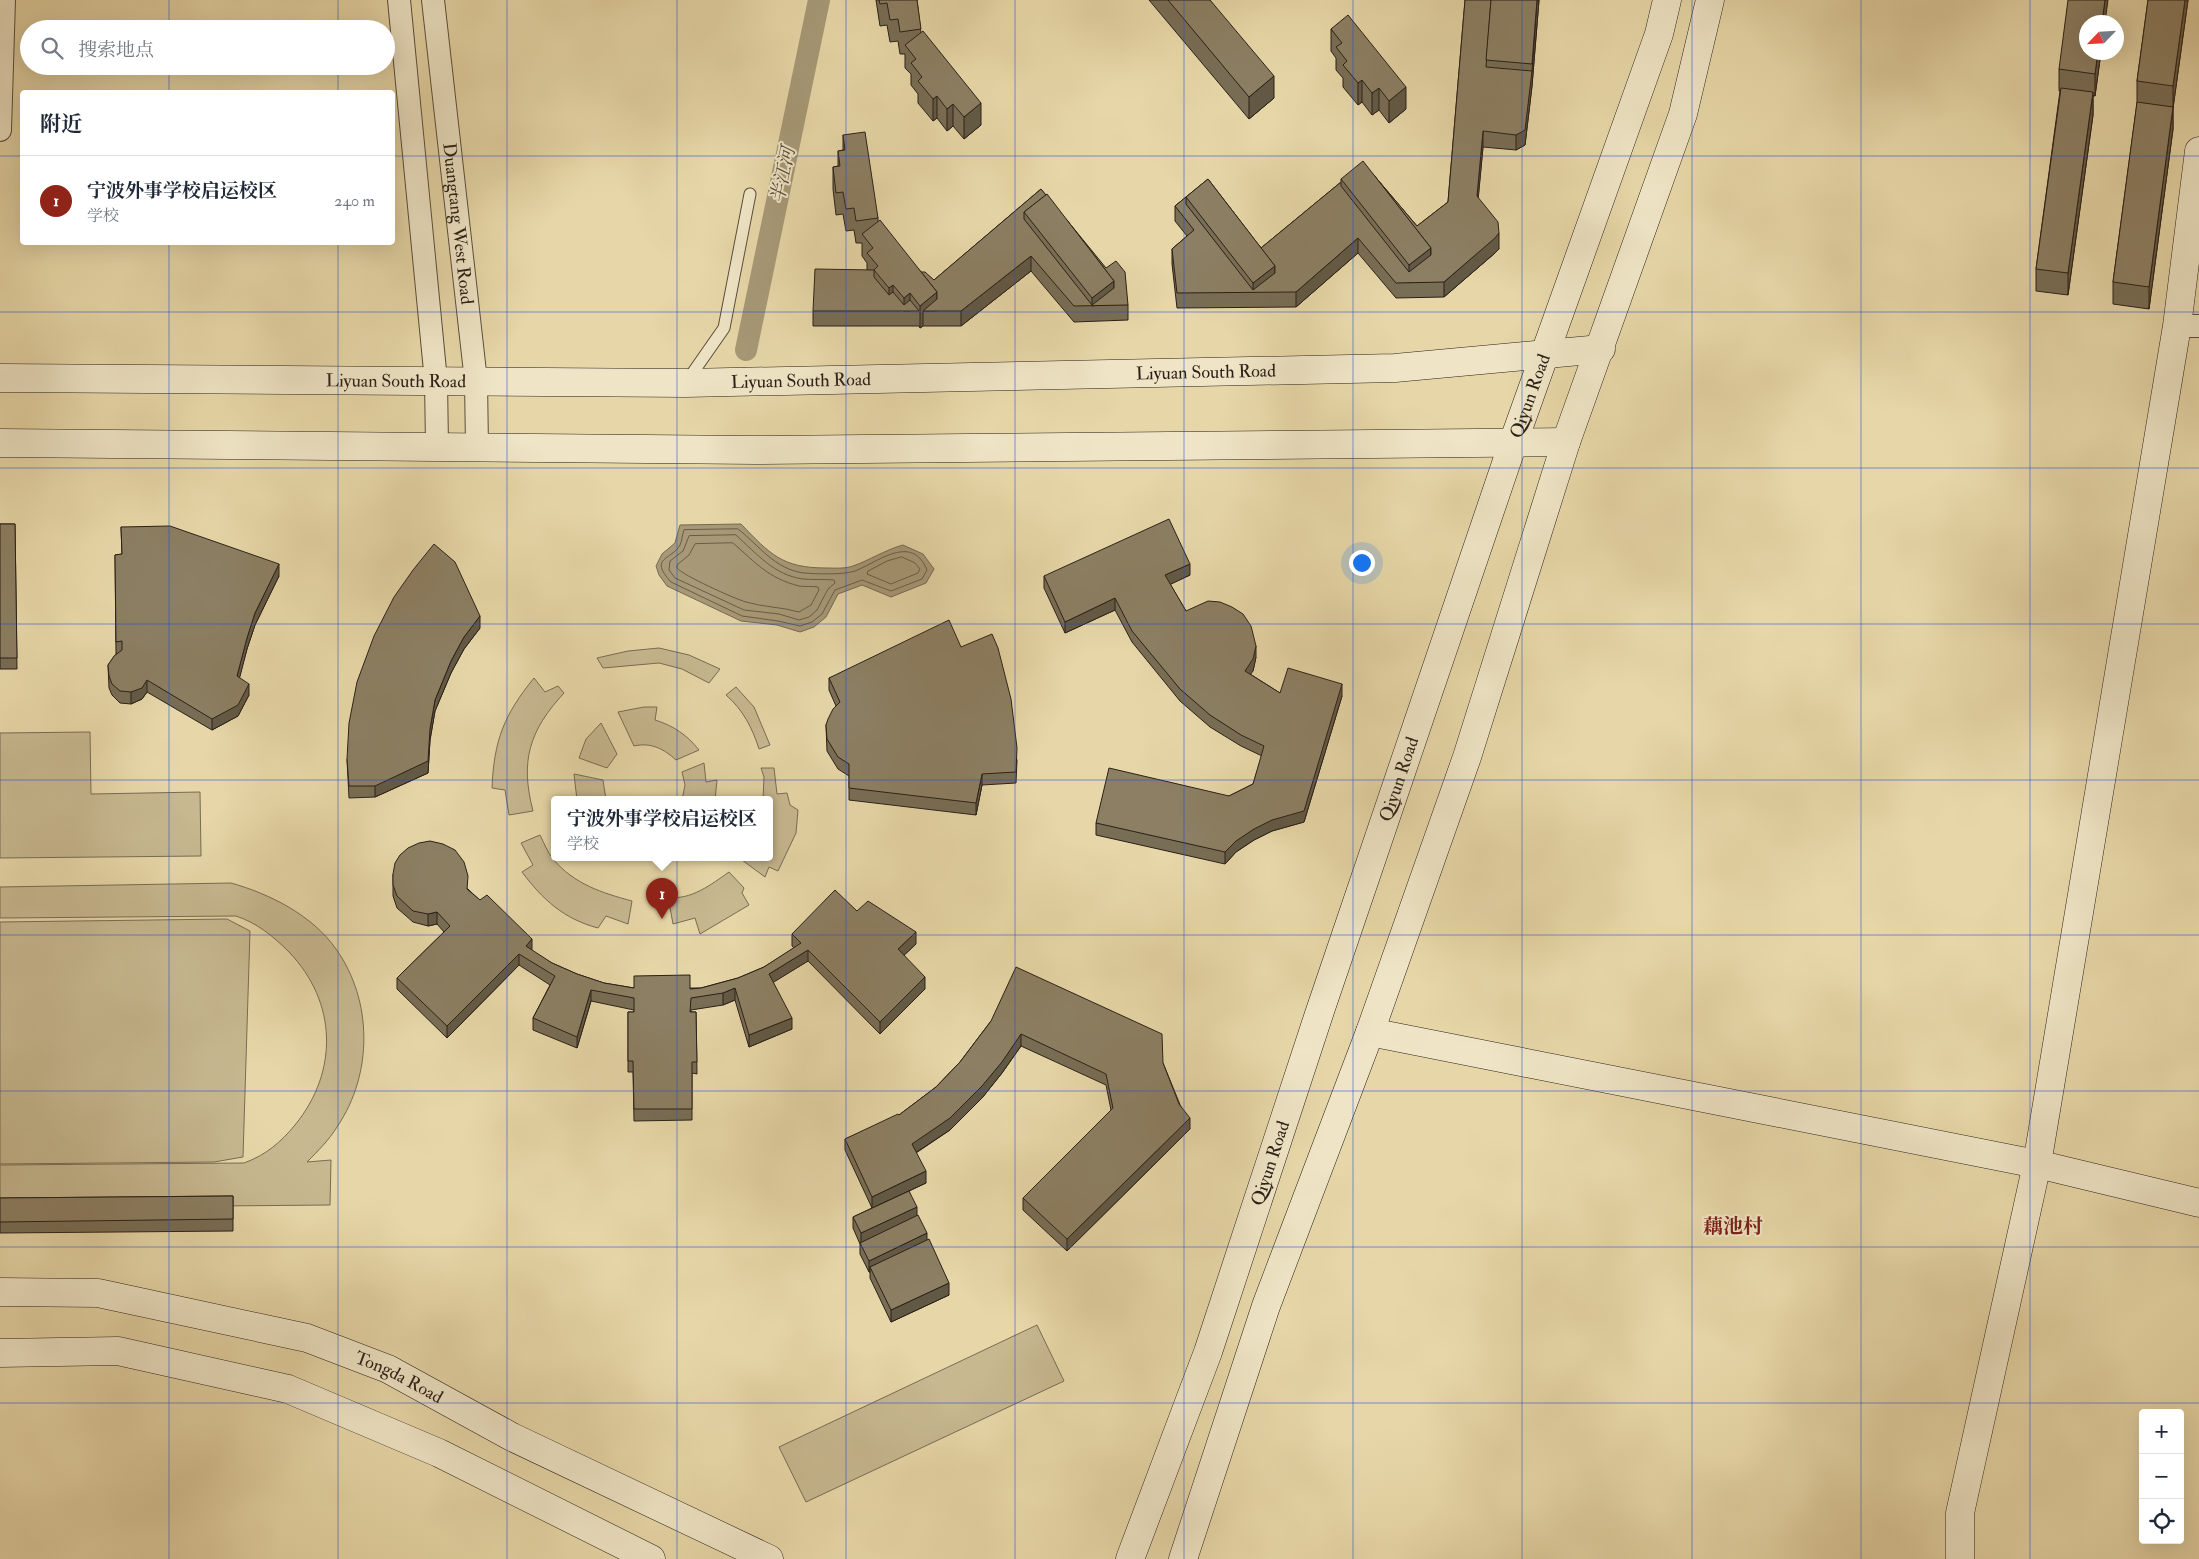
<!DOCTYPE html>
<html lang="zh">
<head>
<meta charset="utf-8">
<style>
  :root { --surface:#fff; --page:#f6f6f7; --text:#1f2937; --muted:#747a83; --line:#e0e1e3; --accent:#8f2418 }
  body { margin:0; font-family:"IM FELL Double Pica","Noto Serif SC",serif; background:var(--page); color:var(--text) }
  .controls { position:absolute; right:15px; bottom:15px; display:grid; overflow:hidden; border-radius:5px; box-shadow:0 5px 20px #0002 }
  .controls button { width:45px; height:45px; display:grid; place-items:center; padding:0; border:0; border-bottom:1px solid var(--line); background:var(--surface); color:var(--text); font:25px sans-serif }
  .compass { position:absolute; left:2079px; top:15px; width:45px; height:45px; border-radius:50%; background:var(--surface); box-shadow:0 5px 20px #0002; rotate:245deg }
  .you { position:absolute; left:1361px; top:562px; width:18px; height:18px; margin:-12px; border:4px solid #fff; border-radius:50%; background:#1a73e8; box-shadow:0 0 0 8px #1a73e833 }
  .badge { display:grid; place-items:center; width:32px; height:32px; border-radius:50%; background:var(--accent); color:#fff; font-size:16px; font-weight:700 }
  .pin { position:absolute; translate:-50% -41px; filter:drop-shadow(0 1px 2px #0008) }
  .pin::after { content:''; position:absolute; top:26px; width:18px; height:15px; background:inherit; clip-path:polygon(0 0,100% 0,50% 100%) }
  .popup { position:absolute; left:551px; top:796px; width:222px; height:65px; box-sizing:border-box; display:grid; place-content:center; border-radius:5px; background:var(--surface); filter:drop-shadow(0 1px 4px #0005); font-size:16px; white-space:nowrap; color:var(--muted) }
  .popup b { font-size:19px; color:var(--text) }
  .popup::after { content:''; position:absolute; left:50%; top:100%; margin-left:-10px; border:10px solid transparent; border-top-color:var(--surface) }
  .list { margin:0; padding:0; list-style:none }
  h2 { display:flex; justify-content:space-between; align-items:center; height:65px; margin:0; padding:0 20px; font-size:21px }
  h2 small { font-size:16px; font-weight:400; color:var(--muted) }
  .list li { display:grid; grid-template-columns:32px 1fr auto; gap:15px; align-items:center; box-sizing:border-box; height:90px; padding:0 20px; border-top:1px solid var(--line) }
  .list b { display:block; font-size:19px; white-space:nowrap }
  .list p { margin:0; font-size:16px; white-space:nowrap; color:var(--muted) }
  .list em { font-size:16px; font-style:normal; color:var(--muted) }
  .icon { flex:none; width:28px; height:28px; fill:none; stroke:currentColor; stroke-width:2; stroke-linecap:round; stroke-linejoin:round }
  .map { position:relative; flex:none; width:2199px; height:1559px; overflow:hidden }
  .search { position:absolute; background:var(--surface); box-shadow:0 5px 20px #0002; left:20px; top:20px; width:375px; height:55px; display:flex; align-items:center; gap:12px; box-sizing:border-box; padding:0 18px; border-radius:28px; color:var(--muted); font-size:19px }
  .panel { position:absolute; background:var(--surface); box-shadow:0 5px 20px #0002; left:20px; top:90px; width:375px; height:155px; border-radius:5px }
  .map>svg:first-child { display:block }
  .green { fill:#c7b890; stroke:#786c54 }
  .water { fill:#a79977; stroke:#756951 }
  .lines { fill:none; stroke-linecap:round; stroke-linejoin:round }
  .shore { stroke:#685c48; stroke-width:1 }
  .canal { stroke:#a79977; stroke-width:22 }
  .lane-casing { stroke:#594e3c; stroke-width:13 }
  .street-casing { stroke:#594e3c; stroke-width:24 }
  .secondary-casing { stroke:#2a2018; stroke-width:29 }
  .lane { stroke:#efe5c6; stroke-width:11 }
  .street { stroke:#efe5c6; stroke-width:22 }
  .secondary { stroke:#efe5c6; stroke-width:28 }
  .wall { fill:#786d55; stroke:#2a2018 }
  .shaded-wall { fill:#625945; stroke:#2a2018 }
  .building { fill:#8c7f63; stroke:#2a2018 }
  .grid { fill:none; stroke:#1d4ed8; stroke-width:1; stroke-opacity:0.55 }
  .labels { text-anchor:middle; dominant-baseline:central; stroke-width:4; stroke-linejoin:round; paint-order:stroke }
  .street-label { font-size:18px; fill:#2a2018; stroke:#efe5c6 }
  .water-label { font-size:19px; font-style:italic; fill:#564a39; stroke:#efe5c6 }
  .quarter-label { font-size:20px; font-weight:bold; fill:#7a1f14; stroke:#efe5c6 }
</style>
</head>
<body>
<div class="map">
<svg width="2199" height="1559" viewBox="0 0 2199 1559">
  <rect width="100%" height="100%" fill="#e7d7a8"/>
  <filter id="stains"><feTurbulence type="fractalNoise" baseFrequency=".004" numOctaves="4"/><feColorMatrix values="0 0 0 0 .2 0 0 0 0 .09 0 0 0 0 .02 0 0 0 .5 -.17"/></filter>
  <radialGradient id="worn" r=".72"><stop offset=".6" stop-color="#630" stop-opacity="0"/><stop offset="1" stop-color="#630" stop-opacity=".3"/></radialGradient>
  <g class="green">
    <polygon points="659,648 689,655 720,669 709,683 682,669 659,663 603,668 597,658 628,651"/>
    <path d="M534,678l11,14 13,-6 6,7c-35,38 -44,68 -31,118l-24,4 -4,-25 -13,-2c2,-48 12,-73 42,-110z"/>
    <path d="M736,687l18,20 16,38 -11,4c-7,-22 -16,-39 -33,-54z"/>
    <path d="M644,707h13l-2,13c19,6 32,15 44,30l-23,10c-12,-11 -25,-18 -42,-14l-16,-34z"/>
    <polygon points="601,723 617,754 607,768 579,758 586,739"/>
    <polygon points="90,732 91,794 200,792 201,856 0,858 0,733"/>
    <polygon points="704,763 706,782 717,780 715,800 682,800 685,785 682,772"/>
    <polygon points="761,768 774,768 777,794 787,793 790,805 798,810 796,833 778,871 769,867 765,877 742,860 743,858 770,858 770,800 763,800 764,777"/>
    <polygon points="574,774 603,780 606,800 577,800"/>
    <path d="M540,835c4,8 8,18 13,24 21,25 49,34 79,42l-4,23 -22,-8 -8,12c-34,-9 -55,-28 -76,-56l11,-7 -12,-22z"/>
    <path d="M729,872l15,16 -2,5 7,12 -49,29 -5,-16 -22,6 -5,-27c22,4 44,-13 61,-25z"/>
    <path d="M231,883c39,11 81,32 105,66 37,52 37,125 1,178 -8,13 -19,24 -30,35l24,-2 -1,45 -330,3v-43l244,-2c22,-8 37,-21 51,-38 44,-54 42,-123 -6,-173 -16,-16 -32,-29 -53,-36l-236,2v-31z"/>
    <polygon points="227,919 250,931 243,1157 214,1162 0,1164 0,922"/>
    <polygon points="1037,1325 1064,1381 806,1502 779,1447"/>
  </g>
  <path class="water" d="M741,524c29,30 41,44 85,44 8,0 19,1 27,-2 17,-6 32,-16 50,-21l20,9 11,15 -8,14 -35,14 -29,-12 -24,9 -12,23 -12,10 -14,5 -23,-7 -36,-4 -74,-35 -8,-11 -3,-9 6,-12 13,-11 5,-18z"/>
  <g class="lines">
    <g class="shore">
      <path d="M738,529c22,17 36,40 66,44 12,1 39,2 51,-2 23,-9 57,-38 72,-1l-5,9 -31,12 -29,-11 -27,10 -13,24 -10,8 -12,4 -22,-5 -36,-5 -71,-34c-23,-25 1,-22 9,-37 2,-4 2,-10 4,-15z"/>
      <path d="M736,535c21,19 38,40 67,44 10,1 21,0 31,1l1,3 -7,6 -11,21 -8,7 -10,3 -20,-6 -35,-4 -69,-32 -6,-8 1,-9 13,-10 6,-15z"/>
      <path d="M733,543c23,20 35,35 66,43 6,1 13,0 19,1l1,3 -8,15 -12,7c-17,-5 -37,-5 -53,-10 -11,-3 -64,-27 -69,-34v-3l12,-10 6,-11z"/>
      <polygon points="902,557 915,563 920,569 918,573 891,584 867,574 868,571 887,561"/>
    </g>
    <polyline class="canal" points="746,350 819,0"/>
    <g class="lane-casing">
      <polyline id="lane" points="687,381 724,328 750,194"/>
    </g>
    <g class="street-casing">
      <g id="street">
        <polyline points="399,0 436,381 437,446"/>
        <path id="s1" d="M433,0l43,381 1,66"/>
        <polyline points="0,130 4,0"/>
        <polyline points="2177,326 2199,326"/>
      </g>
    </g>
    <g class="secondary-casing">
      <g id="secondary">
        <path id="s2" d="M0,378l686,5 709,-15 206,-19"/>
        <polyline points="0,443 755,450 1566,442"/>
        <polyline points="1370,1032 2037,1164 2199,1203"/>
        <path id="s3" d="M0,1292l98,1 209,45 81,31 124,68 257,122"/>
        <polyline points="0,1353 118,1351 288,1389 439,1453 651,1559"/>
        <path id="s4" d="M1130,1559l78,-207 112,-341 193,-568 146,-409 8,-34"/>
        <polyline points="1183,1559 1266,1306 1370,1032 1467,757 1566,442 1683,114 1710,0"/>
        <polyline points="1960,1559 1960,1513 2037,1164 2177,326 2199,151"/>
      </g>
    </g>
    <use href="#lane" class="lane"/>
    <use href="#street" class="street"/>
    <use href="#secondary" class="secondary"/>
  </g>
  <g class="wall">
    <polygon points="876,0 917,0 921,33 981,125 964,139 953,126 947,131 937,118 933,121 918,103 918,94 911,85 911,74 905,68 905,54 900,54 898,41 890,42 887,25 880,26"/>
    <polygon points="1149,0 1210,0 1274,98 1249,119"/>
    <polygon points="1465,0 1539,0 1532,86 1525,145 1516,150 1483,147 1478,198 1499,249 1495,253 1444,297 1396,298 1358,253 1296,307 1177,308 1172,264 1172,249 1187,236 1175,221 1175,206 1208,179 1261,248 1341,182 1341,179 1372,173 1417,226 1448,202"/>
    <polygon points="2148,0 2188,0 2173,108 2173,129 2149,309 2113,304 2113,282 2137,103 2137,81"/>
    <polygon points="1331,29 1406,109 1389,123 1379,110 1372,115 1362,102 1358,105 1343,87 1343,78 1336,70 1336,58 1331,51"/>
    <polygon points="2101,52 2095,96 2093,96 2093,115 2068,295 2036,291 2036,269 2060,91 2059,91 2059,69"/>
    <polygon points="843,135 878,218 878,222 921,272 934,280 1041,189 1128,305 1128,320 1074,322 1031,271 961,326 923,326 920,328 919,326 813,326 813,311 867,270 867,263 862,256 862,243 856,243 854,230 846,231 843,214 836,215 833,189 833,167 838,166 838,151 843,150"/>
    <polygon points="0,524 15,524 17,669 0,669"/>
    <polygon points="121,527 279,576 255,625 247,649 239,678 249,695 238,716 212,730 147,692 142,699 131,704 120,703 112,695 109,688 108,665 117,653 116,654 115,555 122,554"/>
    <polygon points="1190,575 1170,584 1186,611 1256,657 1253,671 1250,674 1280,693 1342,696 1304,822 1272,831 1254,840 1236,852 1225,864 1096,835 1096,823 1229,796 1253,784 1262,756 1241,746 1210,727 1180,701 1132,642 1115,610 1065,633 1044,588 1044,576"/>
    <polygon points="480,628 464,649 451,673 435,711 430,740 428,773 375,797 349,798 347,759"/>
    <polygon points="961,647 1017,760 1016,783 982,785 976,815 849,800 849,776 838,769 827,751 826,725 836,706 829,690 829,678"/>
    <polygon points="393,874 468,889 532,951 552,963 577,974 604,983 634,988 701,988 738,978 764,967 794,948 792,946 792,934 857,911 916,944 904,955 925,989 880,1034 808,961 773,982 792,1029 749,1047 735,1000 723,1005 691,1010 691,1012 696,1012 697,1074 692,1073 692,1120 634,1121 633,1072 628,1072 628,1012 634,1012 634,1010 591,1001 577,1048 533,1030 533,1018 550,985 519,965 447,1038 397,989 397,978 444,932 437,924 428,926 413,922 397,908 393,896"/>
    <polygon points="991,1021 1163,1063 1190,1129 1067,1251 1023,1210 1023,1198 1111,1110 1106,1085 1021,1046 1002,1073 982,1098 950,1130 916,1153 926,1183 909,1191 917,1216 949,1295 891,1322 870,1278 870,1272 869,1272 860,1254 860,1244 853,1228 853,1217 872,1208 845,1150 845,1139 899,1115 936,1087 960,1062"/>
    <polygon points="233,1196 233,1231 0,1233 0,1198"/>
  </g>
  <g class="shaded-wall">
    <polygon points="1537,0 1539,0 1532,86 1525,145 1516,150 1516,135 1532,71"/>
    <polygon points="2105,0 2108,0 2105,22 2102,22"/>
    <polygon points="2185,0 2188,0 2173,108 2173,86"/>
    <polygon points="2098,52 2101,52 2095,96 2095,74"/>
    <polygon points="1274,76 1274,98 1249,119 1249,97"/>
    <polygon points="1362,80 1362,102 1358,105 1358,83"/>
    <polygon points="1406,87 1406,109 1389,123 1389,101"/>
    <polygon points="1379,88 1379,110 1372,115 1372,93"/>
    <polygon points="2093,92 2093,115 2068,295 2068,273"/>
    <polygon points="937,96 937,118 933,121 933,99"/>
    <polygon points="981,103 981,125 964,139 964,117"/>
    <polygon points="953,104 953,126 947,131 947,109"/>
    <polygon points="2173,107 2173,129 2149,309 2149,287"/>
    <polygon points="1483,131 1483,147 1477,212 1477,196"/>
    <polygon points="1499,233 1499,249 1495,253 1444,297 1444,282"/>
    <polygon points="1358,238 1358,253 1296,307 1296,292"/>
    <polygon points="1431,248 1431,270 1409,283 1409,265"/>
    <polygon points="1031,256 1031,271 961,326 961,311"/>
    <polygon points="1275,266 1275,288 1253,292 1253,283"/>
    <polygon points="1114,281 1114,303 1092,306 1092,298"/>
    <polygon points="893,285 893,307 889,310 889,288"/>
    <polygon points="937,292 937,311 923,311 923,326 920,328 920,306"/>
    <polygon points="910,293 910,311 904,311 904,298"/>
    <polygon points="279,564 279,576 255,625 247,649 237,688 237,676 247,638 255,613"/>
    <polygon points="1190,564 1190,575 1165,587 1165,575"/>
    <polygon points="1115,598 1115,610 1065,633 1065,622"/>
    <polygon points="480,616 480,628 464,649 451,673 435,711 430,740 428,773 375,797 375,786 430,729 435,700 451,661 464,637"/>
    <polygon points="1256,646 1256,657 1253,671 1245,682 1245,671"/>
    <polygon points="147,680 147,692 142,699 131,704 131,692"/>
    <polygon points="249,684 249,695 238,716 212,730 212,719"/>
    <polygon points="1342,684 1342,696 1304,822 1272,831 1254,840 1236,852 1225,864 1225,852"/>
    <polygon points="982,774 982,785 976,815 976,803"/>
    <polygon points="437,912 437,924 428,926 428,914"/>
    <polygon points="916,932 916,944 898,961 898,949"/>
    <polygon points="532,939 532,951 526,946"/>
    <polygon points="808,950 808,961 769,985 769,974"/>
    <polygon points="519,954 519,965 447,1038 447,1026"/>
    <polygon points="925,977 925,989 880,1034 880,1022"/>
    <polygon points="735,988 735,1000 723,1005 723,993"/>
    <polygon points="591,990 591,1001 577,1048 577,1037"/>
    <polygon points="792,1018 792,1029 749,1047 749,1035"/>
    <polygon points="1021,1034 1021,1046 1002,1073 982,1098 950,1130 912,1155 912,1144"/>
    <polygon points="1190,1118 1190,1129 1067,1251 1067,1239"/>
    <polygon points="926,1171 926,1183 872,1208 872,1197"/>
    <polygon points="917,1207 917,1218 861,1245 861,1233"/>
    <polygon points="927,1233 927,1245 870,1267 870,1272 869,1272 869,1261"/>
    <polygon points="949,1283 949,1295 891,1322 891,1310"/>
  </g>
  <g class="building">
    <polygon points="879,0 917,0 921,29 900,32 898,19 890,20 887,3 880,4"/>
    <polygon points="1168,0 1210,0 1274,76 1249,97"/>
    <polygon points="1465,0 1491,0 1486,67 1532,71 1525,130 1516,135 1483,131 1477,196 1498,222 1499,233 1495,238 1444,282 1396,283 1358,238 1296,292 1177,293 1172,249 1194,230 1175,206 1186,197 1186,204 1253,290 1275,273 1275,266 1257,243 1261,248 1341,182 1341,186 1409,272 1431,255 1431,248 1372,173 1417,226 1448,202"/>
    <polygon points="1491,0 1537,0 1532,64 1486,60"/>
    <polygon points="2068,0 2105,0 2102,22 2086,22 2086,52 2098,52 2095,74 2059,69"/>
    <polygon points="2148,0 2185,0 2173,86 2137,81"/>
    <polygon points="1348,15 1406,87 1389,101 1379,88 1372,93 1362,80 1358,83 1343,65 1347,61 1336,47 1342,43 1331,29"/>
    <polygon points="923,31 981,103 964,117 953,104 947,109 937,96 933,99 918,81 922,77 911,63 916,59 905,45"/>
    <polygon points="2061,88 2093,92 2068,273 2036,269"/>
    <polygon points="2137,102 2173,107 2149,287 2113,282"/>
    <polygon points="865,132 878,218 856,221 854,208 846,209 843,192 836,193 833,167 840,166 838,151 845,150 843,135"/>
    <polygon points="1363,161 1431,248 1409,265 1341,179"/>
    <polygon points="1208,179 1275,266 1253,283 1186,197"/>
    <polygon points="1041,189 1046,195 1024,212 1024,219 1092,305 1114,288 1114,281 1066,219 1106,268 1116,261 1125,272 1128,305 1074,306 1031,256 961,311 923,311 937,299 937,292 921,272 925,272 934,280"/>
    <polygon points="1047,194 1114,281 1092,298 1024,212"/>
    <polygon points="880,220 937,292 920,306 910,293 904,298 893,285 889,288 874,270 878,266 867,253 873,248 862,234"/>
    <polygon points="815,269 874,270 874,277 889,295 893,292 904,305 910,300 919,311 813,311"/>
    <polygon points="1169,519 1190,564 1165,575 1186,611 1208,601 1220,602 1232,607 1243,614 1251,626 1256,646 1253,659 1245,671 1280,693 1288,668 1342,684 1304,811 1272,820 1254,829 1236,841 1225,852 1096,823 1109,768 1229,796 1253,784 1264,746 1241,735 1210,715 1180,689 1132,631 1115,598 1065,622 1044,576"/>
    <polygon points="0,524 15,524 17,658 0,658"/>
    <polygon points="170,526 279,564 255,613 247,638 237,676 249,684 238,705 212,719 147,680 142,688 131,692 120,691 112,684 109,676 108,665 114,656 122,650 122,641 116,642 115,555 122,554 121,527"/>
    <polygon points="434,544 455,562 480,616 464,637 451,661 435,700 430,729 428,761 375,786 349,786 347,759 349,723 357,682 374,636 394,597 413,570"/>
    <polygon points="949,620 961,647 992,634 998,648 1011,699 1017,748 1016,772 982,774 976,803 849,788 849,764 838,757 827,739 826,725 828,719 833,709 840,702 829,678"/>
    <polygon points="430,841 443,844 455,850 464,862 468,876 467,889 480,900 487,895 532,939 526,946 552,963 577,974 604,983 634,988 634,976 690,975 690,989 701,988 738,978 764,967 801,943 792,934 835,890 857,911 868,901 916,932 898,949 925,977 880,1022 808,950 769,974 792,1018 749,1035 735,988 723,993 691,998 690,1012 696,1012 697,1062 692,1062 692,1109 634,1109 633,1061 628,1061 628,1012 634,1012 634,998 591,990 577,1037 533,1018 555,976 519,954 447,1026 397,978 450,926 437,912 428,914 413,911 397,896 393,885 393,874 395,863 400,855 408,848 419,843"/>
    <polygon points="1016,967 1162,1034 1163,1063 1179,1104 1190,1118 1067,1239 1023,1198 1113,1108 1106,1074 1021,1034 1002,1062 982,1086 950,1118 912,1144 926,1171 872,1197 845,1139 898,1114 899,1115 936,1087 960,1062 991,1021"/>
    <polygon points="909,1191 917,1207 861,1233 853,1217"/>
    <polygon points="233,1196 233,1219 0,1222 0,1198"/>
    <polygon points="918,1215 927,1233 869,1261 860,1243"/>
    <polygon points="929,1239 949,1283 891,1310 870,1267"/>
  </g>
  <path class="grid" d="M169,0v29M338,0v29M507,0v1559M677,0v1559M846,0v1559M1015,0v1559M1184,0v1559M1353,0v1559M1522,0v1559M1692,0v1559M1861,0v1559M2030,0v1559M169,66v26M338,66v26M0,156h22M392,156h1807M169,242v1317M338,242v1317M0,312h2199M0,468h2199M0,624h2199M0,780h2199M0,935h2199M0,1091h2199M0,1247h2199M0,1403h2199"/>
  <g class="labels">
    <g class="street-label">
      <text stroke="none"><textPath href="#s1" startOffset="225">Duangtang West Road</textPath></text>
      <text stroke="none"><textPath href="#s2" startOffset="1206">Liyuan South Road</textPath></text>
      <text stroke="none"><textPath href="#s2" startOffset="801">Liyuan South Road</textPath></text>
      <text stroke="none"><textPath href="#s2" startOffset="396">Liyuan South Road</textPath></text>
      <text stroke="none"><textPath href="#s4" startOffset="1230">Qiyun Road</textPath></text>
      <text stroke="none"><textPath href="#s4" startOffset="825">Qiyun Road</textPath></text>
      <text stroke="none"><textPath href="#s4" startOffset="420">Qiyun Road</textPath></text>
      <text stroke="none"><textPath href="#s3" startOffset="412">Tongda Road</textPath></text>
    </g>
    <g class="water-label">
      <text transform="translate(783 175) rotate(-78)">半江河</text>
    </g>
    <g class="quarter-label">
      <text x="1733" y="1226">藕池村</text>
    </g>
  </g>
  <rect width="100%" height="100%" filter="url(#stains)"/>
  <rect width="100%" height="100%" fill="url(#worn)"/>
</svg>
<div class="controls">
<button>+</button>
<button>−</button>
<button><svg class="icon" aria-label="locate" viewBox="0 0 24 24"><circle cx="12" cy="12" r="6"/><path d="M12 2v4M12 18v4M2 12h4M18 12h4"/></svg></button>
</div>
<svg class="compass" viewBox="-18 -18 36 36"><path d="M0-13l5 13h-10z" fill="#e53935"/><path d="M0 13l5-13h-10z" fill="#747a83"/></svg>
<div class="you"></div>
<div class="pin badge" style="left:662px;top:919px">1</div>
<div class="popup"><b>宁波外事学校启运校区</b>学校</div>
<div class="search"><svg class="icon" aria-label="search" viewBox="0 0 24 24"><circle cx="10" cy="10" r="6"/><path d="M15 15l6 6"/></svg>搜索地点</div>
<section class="panel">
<h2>附近<small></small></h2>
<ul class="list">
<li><span class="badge">1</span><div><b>宁波外事学校启运校区</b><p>学校</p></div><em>240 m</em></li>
</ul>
</section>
</div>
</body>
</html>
